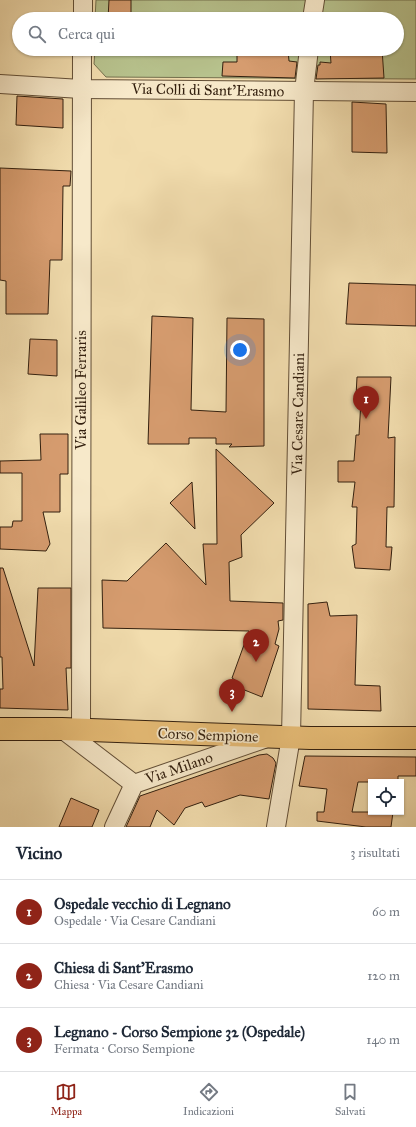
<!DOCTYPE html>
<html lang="it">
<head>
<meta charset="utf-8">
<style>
  :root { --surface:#fff; --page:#f6f6f7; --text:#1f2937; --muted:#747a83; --line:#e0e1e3; --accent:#8f2418 }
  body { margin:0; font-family:"IM FELL Great Primer",serif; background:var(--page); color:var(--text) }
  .controls { position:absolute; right:12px; bottom:12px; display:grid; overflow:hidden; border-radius:0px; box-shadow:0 1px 3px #0004 }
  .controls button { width:36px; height:36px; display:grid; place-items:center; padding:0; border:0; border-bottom:1px solid var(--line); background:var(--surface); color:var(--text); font:20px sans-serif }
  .you { position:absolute; left:240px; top:350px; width:14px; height:14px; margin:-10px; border:3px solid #fff; border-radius:50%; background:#1a73e8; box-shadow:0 0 0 6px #1a73e833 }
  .badge { display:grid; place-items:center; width:26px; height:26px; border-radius:50%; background:var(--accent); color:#fff; font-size:13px; font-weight:700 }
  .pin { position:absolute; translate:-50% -33px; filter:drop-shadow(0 1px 2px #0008) }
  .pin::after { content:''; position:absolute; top:21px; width:14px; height:12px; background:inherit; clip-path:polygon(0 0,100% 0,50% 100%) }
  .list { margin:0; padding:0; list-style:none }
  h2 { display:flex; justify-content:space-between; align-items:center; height:52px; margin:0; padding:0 16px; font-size:17px }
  h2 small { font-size:13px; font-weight:400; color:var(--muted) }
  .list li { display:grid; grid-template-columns:26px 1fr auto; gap:12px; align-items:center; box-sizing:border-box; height:64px; padding:0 16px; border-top:1px solid var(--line) }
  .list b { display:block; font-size:15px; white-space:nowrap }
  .list p { margin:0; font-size:13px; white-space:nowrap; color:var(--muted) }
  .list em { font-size:13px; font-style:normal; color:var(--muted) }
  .icon { flex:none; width:22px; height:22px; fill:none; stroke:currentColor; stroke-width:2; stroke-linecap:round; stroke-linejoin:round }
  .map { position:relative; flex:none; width:416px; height:827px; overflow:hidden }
  .search { position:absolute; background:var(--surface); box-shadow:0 1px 3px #0004; left:12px; right:12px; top:12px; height:44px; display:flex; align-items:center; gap:10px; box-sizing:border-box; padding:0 14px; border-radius:22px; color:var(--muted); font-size:15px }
  .sheet { height:244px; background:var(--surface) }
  nav { display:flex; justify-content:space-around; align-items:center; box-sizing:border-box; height:56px; border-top:1px solid var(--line); background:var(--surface); font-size:11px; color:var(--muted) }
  nav a { display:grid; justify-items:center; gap:2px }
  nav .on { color:var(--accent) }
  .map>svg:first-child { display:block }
  .green { fill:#b7c28d; stroke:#74704e }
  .building { fill:#d69c6f; stroke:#321f0e }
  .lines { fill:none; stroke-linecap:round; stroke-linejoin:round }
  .minor-casing { stroke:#624e36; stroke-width:20 }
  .major-casing { stroke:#321f0e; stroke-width:24 }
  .minor { stroke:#f7e9ca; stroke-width:18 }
  .major { stroke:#e9be77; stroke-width:22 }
  .labels { text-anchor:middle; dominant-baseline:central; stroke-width:3.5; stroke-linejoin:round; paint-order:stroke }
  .street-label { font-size:15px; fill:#321f0e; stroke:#f7e9ca }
</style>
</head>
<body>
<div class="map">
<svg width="416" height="827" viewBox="0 0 416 827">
  <rect width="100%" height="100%" fill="#f2ddae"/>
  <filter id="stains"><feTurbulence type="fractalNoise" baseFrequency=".005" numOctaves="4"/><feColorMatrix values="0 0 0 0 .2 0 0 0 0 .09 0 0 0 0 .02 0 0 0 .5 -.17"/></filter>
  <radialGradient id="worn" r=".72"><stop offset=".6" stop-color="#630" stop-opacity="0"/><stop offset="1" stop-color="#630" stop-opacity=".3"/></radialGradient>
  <polygon class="green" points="96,0 416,0 416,79 106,77 94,64 95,49 397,49 397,19 95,19"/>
  <g class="building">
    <polygon points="109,0 131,0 131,19 108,19"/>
    <polygon points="237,49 288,50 289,61 297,62 295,78 222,76 223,62 237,62"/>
    <polygon points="351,49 382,49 384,78 316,79 318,65 320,65 320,62 331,63 330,50 352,51"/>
    <polygon points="17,96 63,99 63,128 16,125"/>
    <polygon points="352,102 386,104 387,153 352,152"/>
    <polygon points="0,168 71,171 70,186 63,186 62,260 50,260 48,314 6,314 6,281 0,280"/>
    <polygon points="349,283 416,285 416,326 346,324"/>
    <polygon points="152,316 193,318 191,410 226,412 227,318 264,319 264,446 229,447 232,444 216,444 216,438 189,438 189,444 148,444"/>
    <polygon points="30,339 57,340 57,376 28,374"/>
    <polygon points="357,377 391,377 388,438 395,437 394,507 387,507 386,547 392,547 390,570 355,568 352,546 356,544 357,507 352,507 355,482 338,482 338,461 354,461 356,435 359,435 361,400 356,396"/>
    <polygon points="40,434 68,434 68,474 60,474 60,512 43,512 50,544 46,551 0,549 0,527 12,527 13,521 22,521 22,473 0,473 0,461 41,460"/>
    <polygon points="216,449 274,503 241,535 242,557 229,562 230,601 283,603 283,620 278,621 279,629 275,644 279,646 262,697 237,687 238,682 232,678 249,631 103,628 102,580 127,581 166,543 206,585 203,544 217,544"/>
    <polygon points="192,482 195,529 170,503"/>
    <polygon points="0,568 3,568 34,666 38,588 71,588 71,668 66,668 68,710 0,708 0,689 3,689 2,657 0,657"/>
    <polygon points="327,602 330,616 357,615 355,685 380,686 381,711 308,709 308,604"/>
    <polygon points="267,754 273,758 276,763 269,799 240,795 205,807 202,802 185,808 174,825 157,810 150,827 126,827 140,796 259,755"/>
    <polygon points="305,756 416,757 416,776 398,776 398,782 358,782 352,812 393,812 391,827 366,827 317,821 317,812 324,812 327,789 299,786"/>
    <polygon points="71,798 99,810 92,827 59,827"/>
  </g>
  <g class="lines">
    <g class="minor-casing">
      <g id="minor">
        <polyline points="83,19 83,0"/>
        <polyline points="312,19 315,0"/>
        <polyline points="0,84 81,89 416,92"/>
        <polyline points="62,729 134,784"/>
        <polyline points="81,730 82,49"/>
        <polyline points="114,827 134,784 264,739"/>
        <polyline points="276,827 291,737 304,91 309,49"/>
      </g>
    </g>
    <g class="major-casing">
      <polyline id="major" points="0,729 62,729 310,738 416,738"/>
    </g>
    <use href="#minor" class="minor"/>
    <use href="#major" class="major"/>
  </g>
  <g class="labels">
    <g class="street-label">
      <text transform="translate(208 90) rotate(1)">Via Colli di Sant'Erasmo</text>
      <text transform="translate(81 390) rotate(-90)">Via Galileo Ferraris</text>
      <text transform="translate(298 414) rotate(-89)">Via Cesare Candiani</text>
      <text transform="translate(208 735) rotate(2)">Corso Sempione</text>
      <text transform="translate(179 768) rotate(-19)">Via Milano</text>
    </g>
  </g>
  <rect width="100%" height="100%" filter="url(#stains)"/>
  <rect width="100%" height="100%" fill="url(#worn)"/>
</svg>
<div class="controls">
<button><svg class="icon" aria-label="locate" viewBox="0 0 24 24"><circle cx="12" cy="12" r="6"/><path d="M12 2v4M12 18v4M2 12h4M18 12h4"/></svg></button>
</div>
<div class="you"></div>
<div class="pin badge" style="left:366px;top:419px">1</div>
<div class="pin badge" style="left:256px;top:662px">2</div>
<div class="pin badge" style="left:232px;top:712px">3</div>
<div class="search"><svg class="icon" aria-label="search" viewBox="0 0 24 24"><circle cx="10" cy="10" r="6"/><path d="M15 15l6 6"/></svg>Cerca qui</div>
</div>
<section class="sheet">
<h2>Vicino<small>3 risultati</small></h2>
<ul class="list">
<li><span class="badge">1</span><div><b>Ospedale vecchio di Legnano</b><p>Ospedale · Via Cesare Candiani</p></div><em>60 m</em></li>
<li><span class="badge">2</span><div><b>Chiesa di Sant'Erasmo</b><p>Chiesa · Via Cesare Candiani</p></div><em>120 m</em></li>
<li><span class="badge">3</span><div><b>Legnano - Corso Sempione 32 (Ospedale)</b><p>Fermata · Corso Sempione</p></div><em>140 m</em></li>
</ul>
</section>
<nav>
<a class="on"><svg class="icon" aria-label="map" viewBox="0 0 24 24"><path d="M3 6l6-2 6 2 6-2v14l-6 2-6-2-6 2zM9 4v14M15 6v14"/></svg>Mappa</a>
<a><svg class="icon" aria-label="directions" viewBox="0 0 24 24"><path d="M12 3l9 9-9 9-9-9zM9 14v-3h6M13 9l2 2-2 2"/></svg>Indicazioni</a>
<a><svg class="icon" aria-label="saved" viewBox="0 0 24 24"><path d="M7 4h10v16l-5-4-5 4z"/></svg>Salvati</a>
</nav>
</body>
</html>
